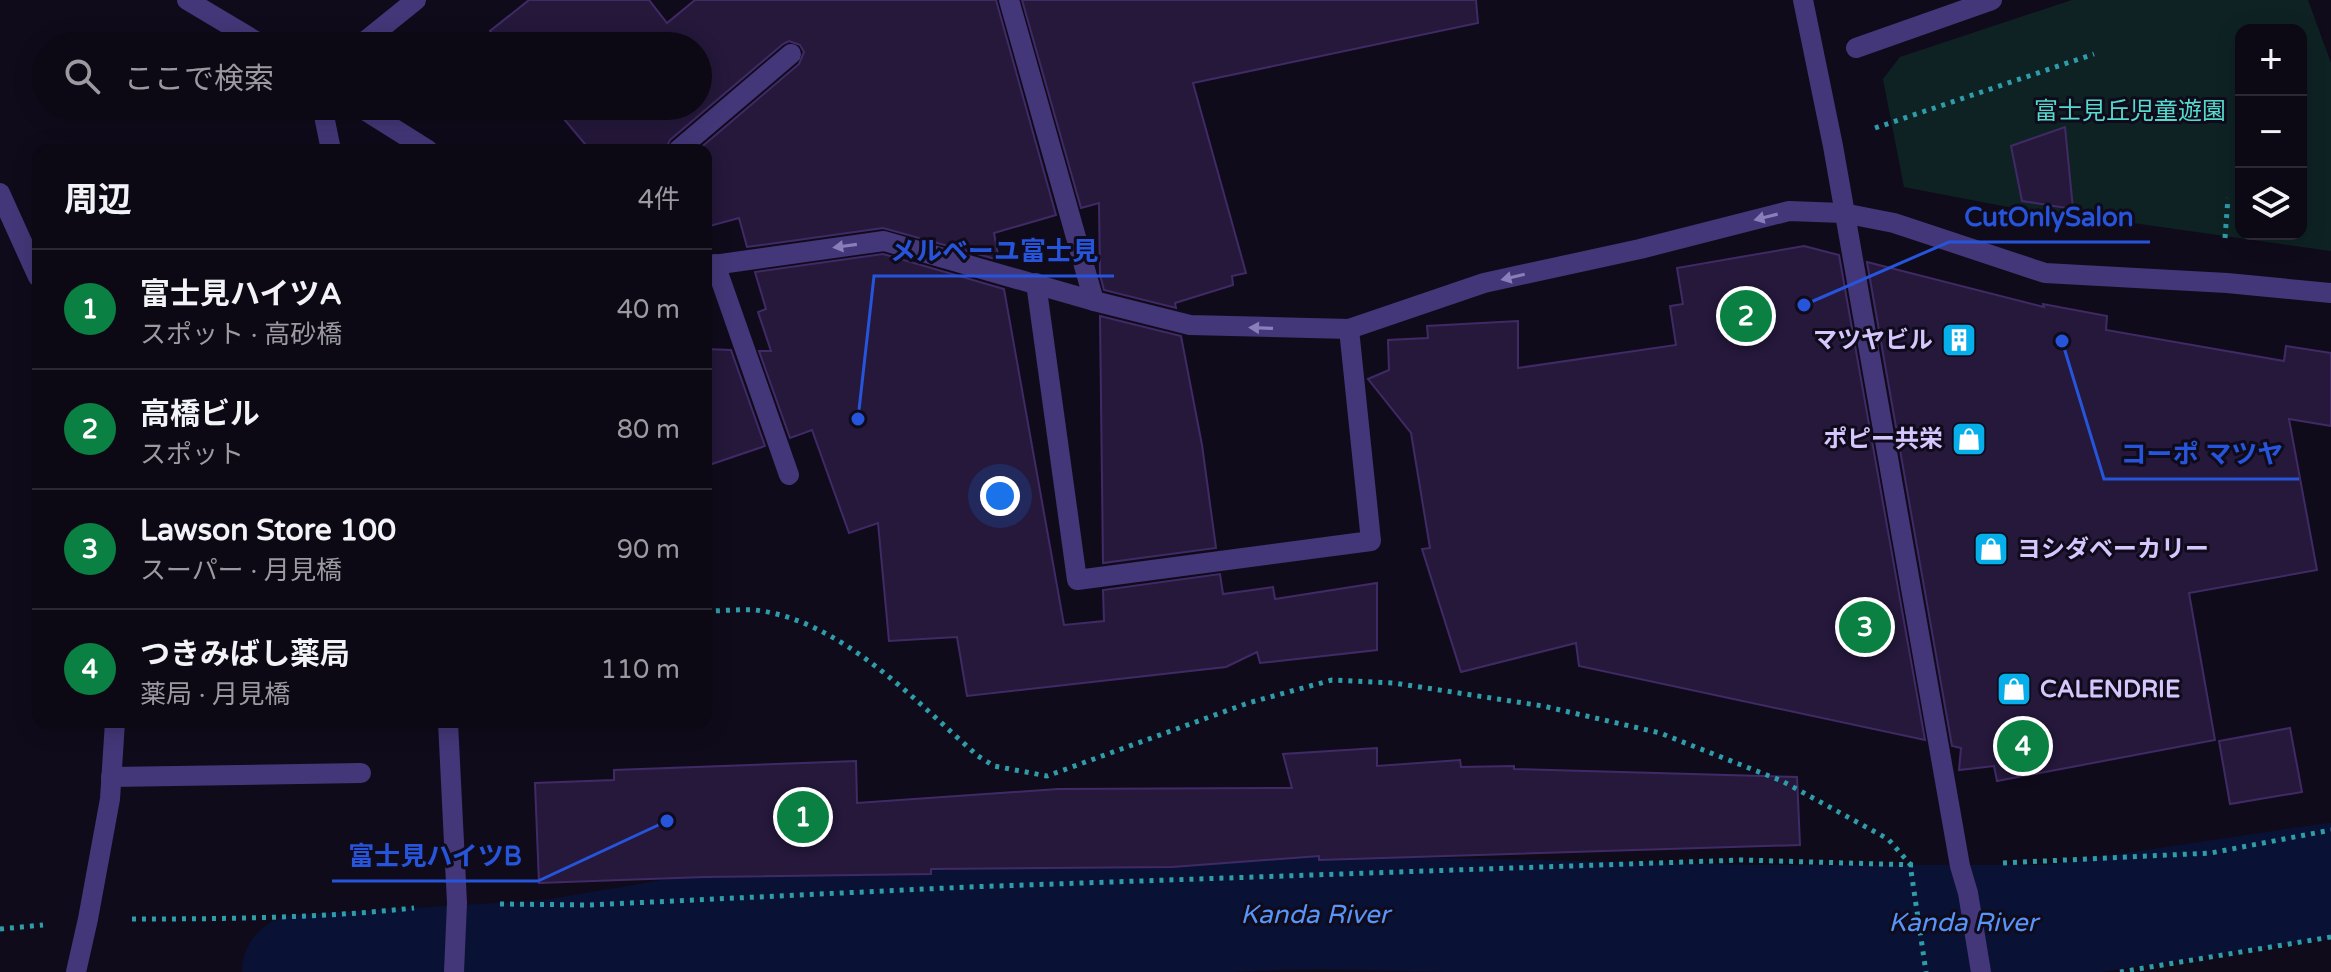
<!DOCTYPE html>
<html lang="ja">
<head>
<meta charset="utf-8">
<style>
  :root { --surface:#0c0814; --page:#1a1622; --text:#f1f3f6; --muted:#9a9aa0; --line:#2c2934; --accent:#0b8043 }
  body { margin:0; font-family:"Varela Round","Noto Sans JP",sans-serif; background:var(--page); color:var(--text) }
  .controls { position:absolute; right:24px; top:24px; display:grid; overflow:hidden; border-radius:16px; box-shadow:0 4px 20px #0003 }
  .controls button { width:72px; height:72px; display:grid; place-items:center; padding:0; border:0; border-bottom:2px solid var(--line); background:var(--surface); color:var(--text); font:40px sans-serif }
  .you { position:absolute; left:1000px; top:496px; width:28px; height:28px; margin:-20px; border:6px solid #fff; border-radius:50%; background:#1a73e8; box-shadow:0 0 0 12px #1a73e833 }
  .badge { display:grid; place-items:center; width:52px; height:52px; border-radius:50%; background:var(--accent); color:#fff; font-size:26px; font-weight:700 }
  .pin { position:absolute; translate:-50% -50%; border:4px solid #fff; box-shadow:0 2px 8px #0006 }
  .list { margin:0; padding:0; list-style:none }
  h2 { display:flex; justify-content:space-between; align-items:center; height:104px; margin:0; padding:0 32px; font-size:34px }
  h2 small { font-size:26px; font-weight:400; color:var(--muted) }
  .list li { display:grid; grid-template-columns:52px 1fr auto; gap:24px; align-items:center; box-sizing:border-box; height:120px; padding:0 32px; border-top:2px solid var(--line) }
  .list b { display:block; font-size:30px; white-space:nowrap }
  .list p { margin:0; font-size:26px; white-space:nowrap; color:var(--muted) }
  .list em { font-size:26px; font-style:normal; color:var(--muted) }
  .icon { flex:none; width:44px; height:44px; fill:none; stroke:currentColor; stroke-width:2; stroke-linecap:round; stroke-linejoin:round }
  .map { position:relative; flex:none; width:2331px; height:972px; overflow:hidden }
  .search { position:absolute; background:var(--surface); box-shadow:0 4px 20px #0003; left:32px; top:32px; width:680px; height:88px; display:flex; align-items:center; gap:20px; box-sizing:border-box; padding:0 28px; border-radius:44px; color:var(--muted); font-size:30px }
  .panel { position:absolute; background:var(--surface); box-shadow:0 4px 20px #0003; left:32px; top:144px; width:680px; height:584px; border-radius:16px }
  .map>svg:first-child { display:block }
  .green { fill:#0e2224; fill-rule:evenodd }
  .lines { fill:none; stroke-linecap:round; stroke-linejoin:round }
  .river { stroke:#091235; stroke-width:114 }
  .building { fill:#25183b; stroke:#402a66; stroke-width:2 }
  .path { stroke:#2f9ca9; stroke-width:5; stroke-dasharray:4 6; stroke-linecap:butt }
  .service { stroke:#443779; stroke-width:20 }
  .pedestrian { stroke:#443779; stroke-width:20 }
  .minor { stroke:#443779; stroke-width:20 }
  .tertiary { stroke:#443779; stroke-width:20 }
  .oneway { fill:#8c7ebb }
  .labels { text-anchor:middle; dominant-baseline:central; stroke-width:6; stroke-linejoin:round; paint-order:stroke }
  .park-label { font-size:24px; fill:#56dace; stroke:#100b1b }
  .poi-label { font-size:24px; font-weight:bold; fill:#d5c6fd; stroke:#100b1b; text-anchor:end }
  .water-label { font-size:26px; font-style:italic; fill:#5795fb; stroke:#100b1b }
  .leader { fill:none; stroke:#2654da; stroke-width:3 }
  .callout-dot { fill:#2654da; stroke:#100b1b; stroke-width:3 }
  .callout-label { font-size:26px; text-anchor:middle; font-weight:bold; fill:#2654da; stroke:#100b1b; stroke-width:6; stroke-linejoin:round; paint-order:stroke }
</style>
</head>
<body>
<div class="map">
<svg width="2331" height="972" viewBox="0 0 2331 972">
  <rect width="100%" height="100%" fill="#100b1b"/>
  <path class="green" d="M2072,0h236l23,63v188l-226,-32 -19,3 -182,-35 -21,-108 17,-22zM2241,30h60v204h-60z"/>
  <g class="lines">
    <polyline class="river" points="299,972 549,957 691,933 1316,912 1751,922 2050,922 2331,880"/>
  </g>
  <g class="building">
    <polygon points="529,0 649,0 667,23 695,0 996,0 1056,215 994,233 999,260 883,228 747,247 739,218 706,227 706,150 698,150 799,64 804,52 800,45 789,41 783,44 670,140 665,150 590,150 553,106 698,106 698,46 503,46 490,31"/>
    <polygon points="1022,0 1476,0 1478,23 1193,83 1246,273 1232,276 1233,285 1175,303 1176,308 1104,290 1100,275 1099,203 1081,208"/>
    <polygon points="2065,127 2073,209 2022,201 2011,146"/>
    <polygon points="1804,246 1839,255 1925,740 1579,666 1576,643 1461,672 1422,549 1430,548 1411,433 1368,379 1389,370 1388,340 1428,338 1427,326 1518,321 1518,368 1676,345 1670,306 1683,304 1677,268"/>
    <polygon points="883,254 1004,289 1064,625 1104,621 1103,590 1220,574 1223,594 1273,587 1275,599 1377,583 1377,650 1260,663 1257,652 1226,667 967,696 957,637 889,641 878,523 849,533 812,430 790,438 759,351 771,351 758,312 766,309 755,272"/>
    <polygon points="1867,262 2044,307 2043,304 2107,316 2106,330 2284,361 2286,346 2331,353 2331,426 2289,419 2317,570 2189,593 2215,740 1997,781 1994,766 1959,770 1961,748 1952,746"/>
    <polygon points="1100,316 1181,336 1202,445 1216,548 1103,563"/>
    <polygon points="706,349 731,350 765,446 706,466"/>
    <polygon points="2290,728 2302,792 2230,804 2219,741"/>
    <polygon points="1377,748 1377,766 1460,760 1461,767 1514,766 1514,769 1797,777 1800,845 1319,860 1319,856 1172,867 931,869 931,874 704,877 539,883 535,783 614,780 614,770 856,761 857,803 1058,789 1292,788 1283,754"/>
  </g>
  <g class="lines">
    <g class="path">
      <polyline points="1875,128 2094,54"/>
      <polyline points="2225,238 2228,198"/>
      <path d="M706,611c16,0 33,-2 49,-1 87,10 161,92 223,146l16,10 53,10 201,-73 84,-23 62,3 149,23 117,27 122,48 106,58 22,25 16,108"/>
      <polyline points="2003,863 2211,853 2331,830"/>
      <polyline points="500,904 589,905 968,887 1742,860 1917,865"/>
      <path d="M132,919c94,0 189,-1 282,-11"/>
      <polyline points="0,929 43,925"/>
      <polyline points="2120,972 2331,937"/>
    </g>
    <g class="service">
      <polyline points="1856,48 1992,0"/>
      <polyline points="678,150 791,54"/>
      <polyline points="1036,283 1077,580 1371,541 1349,329"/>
      <polyline points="111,777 361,773"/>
    </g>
    <polyline class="pedestrian" points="715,264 789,475"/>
    <g class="minor">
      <polyline points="187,0 264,46"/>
      <polyline points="1009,0 1094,301"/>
      <polyline points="1803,0 1833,146 1960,866 1968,893 1981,972"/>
      <polyline points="359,46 416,0"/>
      <polyline points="322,106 331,150"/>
      <polyline points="358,106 428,150"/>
      <polyline points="706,266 884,241 1094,301 1190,325 1349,329 1484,283 1640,249 1789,211 1843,213 1894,223 2045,273 2227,283 2331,293"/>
      <polyline points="448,722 457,903 454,972"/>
    </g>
    <g class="tertiary">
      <polyline points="0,193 38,277"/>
      <polyline points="76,972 88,919 110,799 115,722"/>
    </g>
  </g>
  <defs><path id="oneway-solid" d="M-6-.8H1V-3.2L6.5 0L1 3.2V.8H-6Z" transform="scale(2)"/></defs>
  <g class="oneway">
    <use href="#oneway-solid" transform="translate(1766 217) rotate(166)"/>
    <use href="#oneway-solid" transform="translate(845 246) rotate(172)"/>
    <use href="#oneway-solid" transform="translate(1513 277) rotate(167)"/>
    <use href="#oneway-solid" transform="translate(1261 328) rotate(-178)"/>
  </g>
  <defs>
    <g id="building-square" transform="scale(1.8)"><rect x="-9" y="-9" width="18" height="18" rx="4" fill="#06aeea" stroke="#100b1b"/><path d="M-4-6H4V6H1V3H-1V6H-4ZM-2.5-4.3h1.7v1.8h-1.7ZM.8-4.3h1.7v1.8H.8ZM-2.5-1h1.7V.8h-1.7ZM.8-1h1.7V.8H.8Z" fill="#fff"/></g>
    <g id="shop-square" transform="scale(1.8)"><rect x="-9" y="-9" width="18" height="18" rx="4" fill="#06aeea" stroke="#100b1b"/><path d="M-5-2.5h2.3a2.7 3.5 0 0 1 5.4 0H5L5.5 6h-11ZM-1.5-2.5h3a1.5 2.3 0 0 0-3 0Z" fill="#fff"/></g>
  </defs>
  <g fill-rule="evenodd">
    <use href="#building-square" x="1959" y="340"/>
    <use href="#shop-square" x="1969" y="439"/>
    <use href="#shop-square" x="1991" y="549"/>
    <use href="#shop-square" x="2014" y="689"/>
  </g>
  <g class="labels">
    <g class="park-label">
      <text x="2130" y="111">富士見丘児童遊園</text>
    </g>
    <g class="poi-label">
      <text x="1933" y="340">マツヤビル</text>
      <text x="1943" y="439">ポピー共栄</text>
      <text x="2017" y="549" text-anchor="start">ヨシダベーカリー</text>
      <text x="2040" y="689" text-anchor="start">CALENDRIE</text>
    </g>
    <g class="water-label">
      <text x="1315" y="914">Kanda River</text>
      <text x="1963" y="922">Kanda River</text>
    </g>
  </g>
  <path class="leader" d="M1804 305L1949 242H2150M858 419L874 276H1114M2062 341L2104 479H2299M667 821L538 881H332"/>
  <g class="callout-dot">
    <circle cx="1804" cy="305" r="8"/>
    <circle cx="858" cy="419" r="8"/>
    <circle cx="2062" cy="341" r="8"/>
    <circle cx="667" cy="821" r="8"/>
  </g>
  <g class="callout-label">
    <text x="2049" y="226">CutOnlySalon</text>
    <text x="994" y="260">メルベーユ富士見</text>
    <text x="2202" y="463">コーポ マツヤ</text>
    <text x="435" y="865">富士見ハイツB</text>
  </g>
</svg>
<div class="controls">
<button>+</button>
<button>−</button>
<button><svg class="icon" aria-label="layers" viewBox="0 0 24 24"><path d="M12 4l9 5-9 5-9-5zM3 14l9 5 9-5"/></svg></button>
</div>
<div class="you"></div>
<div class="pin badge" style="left:803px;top:817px">1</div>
<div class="pin badge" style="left:1746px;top:316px">2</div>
<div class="pin badge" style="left:1865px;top:627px">3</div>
<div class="pin badge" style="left:2023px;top:746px">4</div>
<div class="search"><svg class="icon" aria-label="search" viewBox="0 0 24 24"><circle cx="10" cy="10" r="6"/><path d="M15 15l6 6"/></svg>ここで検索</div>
<section class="panel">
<h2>周辺<small>4件</small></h2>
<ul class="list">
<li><span class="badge">1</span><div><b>富士見ハイツA</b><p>スポット · 高砂橋</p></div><em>40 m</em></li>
<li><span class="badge">2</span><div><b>高橋ビル</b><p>スポット</p></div><em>80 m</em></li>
<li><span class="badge">3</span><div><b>Lawson Store 100</b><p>スーパー · 月見橋</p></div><em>90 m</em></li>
<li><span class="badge">4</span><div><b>つきみばし薬局</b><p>薬局 · 月見橋</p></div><em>110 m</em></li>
</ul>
</section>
</div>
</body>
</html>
